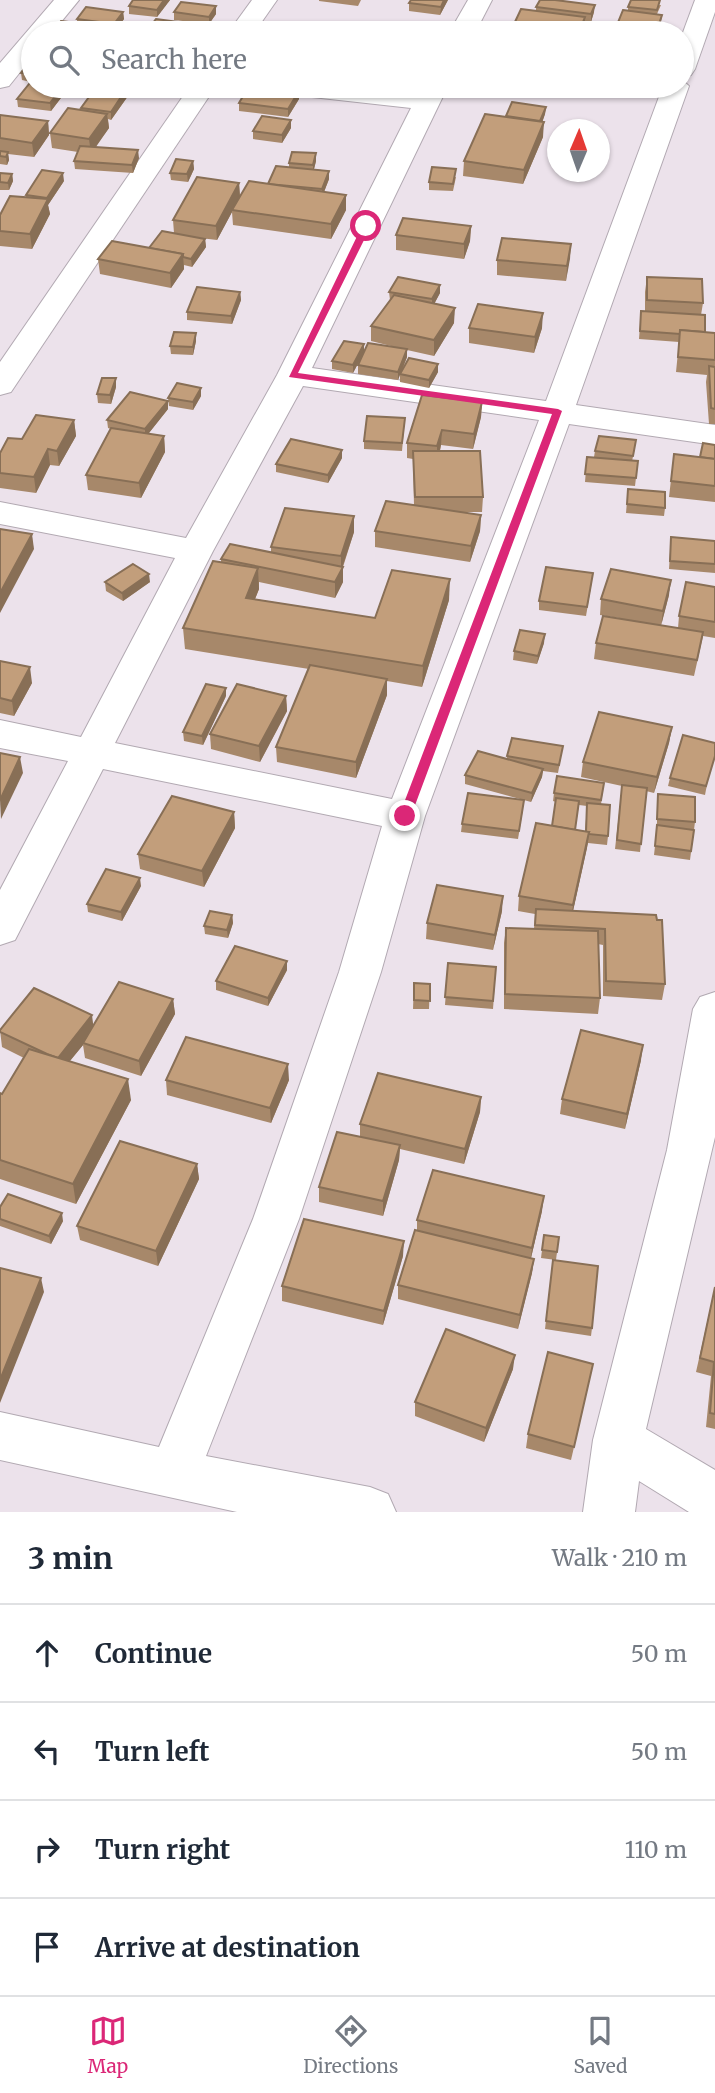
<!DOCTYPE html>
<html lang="en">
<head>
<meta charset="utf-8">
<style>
  :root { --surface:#fff; --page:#f6f6f7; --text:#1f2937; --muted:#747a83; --line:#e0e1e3; --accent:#db2777 }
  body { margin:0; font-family:Merriweather,serif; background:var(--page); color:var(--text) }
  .compass { position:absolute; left:547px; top:119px; width:63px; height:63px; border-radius:50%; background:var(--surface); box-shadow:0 2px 5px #0004; rotate:2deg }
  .stop { position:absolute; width:21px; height:21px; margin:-16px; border:5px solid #db2777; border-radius:50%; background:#fff }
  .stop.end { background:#db2777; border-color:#fff; box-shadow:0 2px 7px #0008 }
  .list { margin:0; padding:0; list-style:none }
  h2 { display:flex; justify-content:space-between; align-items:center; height:91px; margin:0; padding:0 28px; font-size:30px }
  h2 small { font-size:23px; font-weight:400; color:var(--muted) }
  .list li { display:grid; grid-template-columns:46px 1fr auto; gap:21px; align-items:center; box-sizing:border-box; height:98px; padding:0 28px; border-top:2px solid var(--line) }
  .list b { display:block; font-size:26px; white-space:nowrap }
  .list em { font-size:23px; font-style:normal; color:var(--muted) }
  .icon { flex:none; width:38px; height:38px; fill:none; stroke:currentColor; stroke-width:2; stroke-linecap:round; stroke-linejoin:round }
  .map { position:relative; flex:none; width:715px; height:1512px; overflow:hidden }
  .search { position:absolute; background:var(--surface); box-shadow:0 2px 5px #0004; left:21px; right:21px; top:21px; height:77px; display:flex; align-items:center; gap:18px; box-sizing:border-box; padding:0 24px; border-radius:38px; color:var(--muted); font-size:26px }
  .sheet { height:483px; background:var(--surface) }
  nav { display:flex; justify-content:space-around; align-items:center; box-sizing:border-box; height:98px; border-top:2px solid var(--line); background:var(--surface); font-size:19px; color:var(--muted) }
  nav a { display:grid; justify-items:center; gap:4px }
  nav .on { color:var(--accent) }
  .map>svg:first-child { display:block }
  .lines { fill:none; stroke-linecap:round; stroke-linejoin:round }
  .minor-casing { stroke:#b2a9b2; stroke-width:2 }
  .minor { fill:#fff; fill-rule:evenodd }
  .wall { fill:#a7886a; fill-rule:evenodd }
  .shaded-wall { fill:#886f56 }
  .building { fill:#c29e7b; stroke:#886f56; stroke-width:2 }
  .route { fill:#db2777 }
</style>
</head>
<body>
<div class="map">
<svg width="715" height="1512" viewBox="0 0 715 1512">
  <rect width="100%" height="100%" fill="#ece2eb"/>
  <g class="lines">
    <g class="minor-casing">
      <g id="minor">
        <polygon points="54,0 79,0 52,33 33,33 33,56 9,86 0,88 0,63"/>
        <polygon points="252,0 277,0 254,33 228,33"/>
        <polygon points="468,0 492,0 475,33 449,33"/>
        <polygon points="695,0 715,0 715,12 695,69 691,75 682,77 682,35"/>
        <path d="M682,80l7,6 -113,319 139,20v20l-146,-21 -144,392 -44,156 -82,247 -93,237 164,31 18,7 8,18h-159l-237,-52v-48l159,35 94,-228 86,-247 43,-146 -279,-57 -88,171 -15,5v-55l68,-129 -68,-13v-28l81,17 94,-179 -175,-34v-22l186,36 91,-163 134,-267 -126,-14 -9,-2 -4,-6h81l65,7 4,-7h26l-136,282 234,33 117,-315h19zM303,386l236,34 -147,379 -277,-56 98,-192z"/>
        <polygon points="190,86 216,86 11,392 0,395 0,362"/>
        <polygon points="715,992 715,1137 646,1429 715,1470 715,1512 689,1512 639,1481 635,1512 583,1512 593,1440 667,1150 693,1009 700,997"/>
      </g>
    </g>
    <use href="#minor" class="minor"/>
  </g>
  <g class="wall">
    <polygon points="133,0 170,0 157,17 129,14 129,6"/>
    <polygon points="319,0 361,0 358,6 319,1"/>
    <polygon points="448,0 440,15 409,11 409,3"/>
    <polygon points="661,5 657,14 661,22 657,33 617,32 617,25 628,11 628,7"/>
    <polygon points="536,7 594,12 591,22 585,21 583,33 513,33 514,24 536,11"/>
    <polygon points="123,12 124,19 115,31 107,30 108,33 52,33 77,23 77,19"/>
    <polygon points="174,12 216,14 209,24 174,20"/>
    <polygon points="149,28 186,31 185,33 128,33 150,32"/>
    <polygon points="33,58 33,86 66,86 67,90 51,111 18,107 17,99 31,82 22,80 21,73"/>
    <polygon points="299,91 299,99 288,117 239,111 239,103"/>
    <polygon points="128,96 111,120 108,119 109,128 95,147 139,158 133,173 75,169 74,161 78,152 52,148 50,133 82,110 81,108"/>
    <polygon points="546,107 545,114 542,122 543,137 523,184 463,176 464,161 506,117"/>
    <polygon points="0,115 48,121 49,135 34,157 8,154 9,160 7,165 0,164"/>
    <polygon points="291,128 282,143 253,139 253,131"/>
    <polygon points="193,161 194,169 188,182 171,180 170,173"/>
    <polygon points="316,161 314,169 329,171 329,179 324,192 346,195 346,210 331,239 233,225 232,212 217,240 200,238 205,239 206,247 192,267 184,265 184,269 171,288 100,274 98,259 149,248 174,233 173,220 239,183 240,196 268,184 289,167 289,163"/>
    <polygon points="0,173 12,174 13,181 9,190 0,190"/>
    <polygon points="456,177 453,191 429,190 429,182"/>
    <polygon points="64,181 48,205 50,214 32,249 0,246 0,215 26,197 26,195"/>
    <polygon points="471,226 470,241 464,259 396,250 396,235"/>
    <polygon points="571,244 566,281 497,275 497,260"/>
    <polygon points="647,277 703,303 701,315 705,332 715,333 715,424 709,424 706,382 707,375 676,372 679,342 639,339 641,311 645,311 645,292"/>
    <polygon points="240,292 241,300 232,324 187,320 187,312"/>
    <polygon points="389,292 440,293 434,304 454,323 434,356 407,350 407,357 401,373 438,364 438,372 429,388 400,382 400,374 398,380 358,374 358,365 399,348 371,341 371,326 390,300"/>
    <polygon points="469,328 542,328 534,353 469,343"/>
    <polygon points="196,333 196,341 193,355 171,354 170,346"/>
    <polygon points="364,344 364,352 353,373 332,369 332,361"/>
    <polygon points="116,378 116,387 111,404 98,403 97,394"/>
    <polygon points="201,396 193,410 169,406 168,398"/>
    <polygon points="482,402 481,417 473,449 441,445 440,451 483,497 482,512 461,512 481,515 480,531 470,562 375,547 375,531 414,506 413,459 407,458 407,443"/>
    <polygon points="168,409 148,434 164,436 165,452 141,498 88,490 86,475 111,429 108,428 107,420"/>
    <polygon points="405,418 402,451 364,449 364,441"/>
    <polygon points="74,420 76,436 59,466 50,465 36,493 0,488 0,453 22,439"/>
    <polygon points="715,445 715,502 669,497 674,454 700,457"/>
    <polygon points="635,448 632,461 638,461 635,486 585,482 587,457 594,457 595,451"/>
    <polygon points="342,450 342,458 328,483 276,472 276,464"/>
    <polygon points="628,489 665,508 664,516 626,513"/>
    <polygon points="354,516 354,532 343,567 343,582 335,598 259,582 259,589 255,599 375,618 449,600 422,687 387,681 387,695 356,778 277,762 276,747 309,669 185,649 183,628 221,562 221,559 271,552 271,547"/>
    <polygon points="671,537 715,541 715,573 669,569"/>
    <polygon points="592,581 586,616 539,610 539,601"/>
    <polygon points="105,582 150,582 123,601 106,591"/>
    <polygon points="715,587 715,638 703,636 694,676 594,659 596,643 619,618 600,615 601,599 669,595 661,625 678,628 679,616"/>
    <polygon points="544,643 537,664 513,660 514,651"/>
    <polygon points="0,661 32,683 14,716 0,713"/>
    <polygon points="226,696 203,745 184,741 183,732"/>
    <polygon points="286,696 287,711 260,762 211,749 210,734"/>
    <polygon points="672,727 669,743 654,793 646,791 640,852 615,849 622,786 581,777 583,762"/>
    <polygon points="715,743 705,795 668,786 670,778"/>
    <polygon points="563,746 558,773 543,771 542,777 531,802 465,784 465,775 507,759 507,756"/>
    <path d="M604,783l-3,21 7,32 -1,9 -19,-2 -15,68 83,4 9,69 -3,16 -59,-4v-51l-5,-1 2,54 -2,16 -94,-5v-66l2,-15 28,1 1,-15 -17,-3 1,-15 33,-70 4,-24 -3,-1 1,-8zM579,805l8,1 -2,26 -10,-2z"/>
    <polygon points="658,794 695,822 690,860 654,855 657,828 657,802"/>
    <polygon points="523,809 518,839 461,832 462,824"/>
    <polygon points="234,812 235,828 204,887 140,869 138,854"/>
    <polygon points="141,886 122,921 88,912 87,904"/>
    <polygon points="502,911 493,950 426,939 427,923"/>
    <polygon points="232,915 233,923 228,938 205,934 204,926"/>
    <polygon points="448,963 496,967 493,1009 445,1005"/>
    <polygon points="287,970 268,1006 216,990 216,981"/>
    <polygon points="414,983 430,984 429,1009 413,1009"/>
    <polygon points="173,999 175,1014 141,1076 85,1058 83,1045 70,1061 131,1100 76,1204 0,1179 0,1093 2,1094 24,1058 2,1047 0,1030 93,1025"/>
    <polygon points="641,1060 625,1129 560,1114 562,1099"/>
    <polygon points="166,1080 289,1080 271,1123 167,1095"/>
    <polygon points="481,1097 480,1112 464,1164 400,1149 399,1160 383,1216 319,1202 319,1187 360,1137 360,1124"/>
    <polygon points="197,1164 199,1179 158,1266 80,1240 77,1226"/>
    <polygon points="0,1207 63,1221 51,1244 0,1226"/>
    <polygon points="542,1211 531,1258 534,1259 532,1273 518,1329 398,1299 398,1285 417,1231 417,1220"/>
    <polygon points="544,1235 559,1237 556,1260 541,1258"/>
    <polygon points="403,1256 383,1325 282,1301 282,1286"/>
    <polygon points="553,1260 592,1328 591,1336 545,1329"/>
    <polygon points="715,1287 715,1429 706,1427 711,1376 696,1372"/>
    <polygon points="513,1369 484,1442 415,1416 415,1402"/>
    <polygon points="590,1378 571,1460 526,1448 528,1434"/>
  </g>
  <g class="shaded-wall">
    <polygon points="164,0 170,0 157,17 157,10"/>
    <polygon points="444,0 448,0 440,15 441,7"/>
    <polygon points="595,5 594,12 591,22 591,14"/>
    <polygon points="216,6 216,14 209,24 209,17"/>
    <polygon points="123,12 124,19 115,31 114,24"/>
    <polygon points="662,15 661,22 657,33 656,33"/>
    <polygon points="585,17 584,31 583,33 579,33"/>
    <polygon points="186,23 186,31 185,33 180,33"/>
    <polygon points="63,86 66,86 67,90 51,111 50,103"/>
    <polygon points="127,88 128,96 111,120 111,112"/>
    <polygon points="299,91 299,99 288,117 288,109"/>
    <polygon points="546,107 545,114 540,129 540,121"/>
    <polygon points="107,114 109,128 91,154 89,139"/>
    <polygon points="291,120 291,128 282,143 282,135"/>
    <polygon points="48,121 49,135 34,157 32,143"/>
    <polygon points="544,122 543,137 523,184 524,170"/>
    <polygon points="138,150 139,158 133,173 132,165"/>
    <polygon points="8,152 9,160 7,165 6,157"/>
    <polygon points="316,153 316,161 313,173 313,165"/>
    <polygon points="193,161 194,169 188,182 187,174"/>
    <polygon points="329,171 329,179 322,197 322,189"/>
    <polygon points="63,173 64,181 48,205 50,214 32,249 30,234 47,200 47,198"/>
    <polygon points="12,174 13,181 9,190 8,183"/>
    <polygon points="239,183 240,198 232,210 232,212 217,240 216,226"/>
    <polygon points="346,195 346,210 331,239 331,224"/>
    <polygon points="471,226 470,241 464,259 464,244"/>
    <polygon points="205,239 206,247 192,267 191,259"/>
    <polygon points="571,244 570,259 566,281 567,266"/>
    <polygon points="183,254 184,269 171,288 170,273"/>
    <polygon points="440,285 440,293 432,308 432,299"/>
    <polygon points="240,292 241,300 232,324 231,316"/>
    <polygon points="455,308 454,323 434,356 434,340"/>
    <polygon points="543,313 542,328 534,353 535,337"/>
    <polygon points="196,333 196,341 193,355 193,347"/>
    <polygon points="364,344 364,352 353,373 353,365"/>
    <polygon points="407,349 407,357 398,380 398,372"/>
    <polygon points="438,364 438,372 429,388 429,380"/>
    <polygon points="116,378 116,387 111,404 110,395"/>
    <polygon points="201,388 201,396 193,410 193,402"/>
    <polygon points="168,401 168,409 145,438 145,429"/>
    <polygon points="482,402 481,417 473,449 474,434"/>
    <polygon points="74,420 76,436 59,466 57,451"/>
    <polygon points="442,430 441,445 437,462 437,446"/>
    <polygon points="164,436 165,452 141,498 139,483"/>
    <polygon points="48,449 50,465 36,493 34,477"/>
    <polygon points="342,450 342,458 328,483 328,475"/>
    <polygon points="481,515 480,531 470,562 471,546"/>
    <polygon points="354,516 354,532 342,568 343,567 343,582 335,598 335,582 341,570 341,556"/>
    <polygon points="32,534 34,549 0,613 0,593"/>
    <polygon points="258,568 259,589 247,619 246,598"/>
    <polygon points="149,574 150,582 123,601 122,593"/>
    <polygon points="450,579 449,600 422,687 423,666"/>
    <polygon points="671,580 669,595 661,626 663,611"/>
    <polygon points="545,634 544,643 537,664 538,656"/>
    <polygon points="30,667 32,683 14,716 12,701"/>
    <polygon points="387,679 387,695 356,778 356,762"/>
    <polygon points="226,688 226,696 203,745 202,736"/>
    <polygon points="286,696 287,711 260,762 259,746"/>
    <polygon points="672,727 669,743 654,793 657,777"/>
    <polygon points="20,757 23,773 1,819 0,800"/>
    <polygon points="543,769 542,777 531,802 532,793"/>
    <polygon points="234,812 235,828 204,887 202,871"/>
    <polygon points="589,832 587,848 571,920 573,905"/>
    <polygon points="140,878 141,886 122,921 121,912"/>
    <polygon points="503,896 502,911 493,950 495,935"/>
    <polygon points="232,915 233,923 228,938 227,930"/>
    <polygon points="287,961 287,970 268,1006 268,998"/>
    <polygon points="173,999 175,1014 141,1076 139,1061"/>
    <polygon points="92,1015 94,1031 83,1043 83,1045 59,1074 57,1059"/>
    <polygon points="643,1045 641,1060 625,1129 627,1114"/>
    <polygon points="288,1064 289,1080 271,1123 270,1108"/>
    <polygon points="128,1079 131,1100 76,1204 73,1184"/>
    <polygon points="481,1097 480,1112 464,1164 465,1149"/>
    <polygon points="400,1145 399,1160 383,1216 383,1201"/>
    <polygon points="197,1164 199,1179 158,1266 156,1251"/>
    <polygon points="544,1196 542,1211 530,1262 532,1248"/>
    <polygon points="62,1213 63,1221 51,1244 49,1236"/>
    <polygon points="404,1241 403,1256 383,1325 384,1311"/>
    <polygon points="534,1259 532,1273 518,1329 520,1315"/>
    <polygon points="41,1278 44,1292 0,1403 0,1380"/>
    <polygon points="515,1355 513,1369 484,1442 486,1428"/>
  </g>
  <g class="building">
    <polygon points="133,0 164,0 157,10 129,6"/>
    <polygon points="411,0 444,0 441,7 409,3"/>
    <polygon points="540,0 555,0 595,5 591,14 536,7"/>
    <polygon points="631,0 660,0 657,10 628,7"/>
    <polygon points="181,2 216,6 209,17 174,12"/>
    <polygon points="86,7 123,12 114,24 77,19"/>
    <polygon points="521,9 585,17 579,32 514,24"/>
    <polygon points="623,10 662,15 657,30 617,25"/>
    <polygon points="156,19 186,23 180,32 149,28"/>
    <polygon points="61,21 107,27 102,33 52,33"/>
    <polygon points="294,25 331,30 330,33 289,33"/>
    <polygon points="131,30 159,33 128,33"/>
    <polygon points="32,58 33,74 21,73"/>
    <polygon points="33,79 33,86 63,86 50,103 17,99"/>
    <polygon points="97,86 108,86 127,88 111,112 81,108"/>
    <polygon points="249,86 260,86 299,91 288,109 239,103"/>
    <polygon points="512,102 546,107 540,121 506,116"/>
    <polygon points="68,108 107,114 89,139 50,133"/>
    <polygon points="485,114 544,122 524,170 464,161"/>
    <polygon points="0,115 48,121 32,143 0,138"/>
    <polygon points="262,116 291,120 282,135 253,131"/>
    <polygon points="80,146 138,150 132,165 74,161"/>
    <polygon points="0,151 8,152 6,157 0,156"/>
    <polygon points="292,152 316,153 313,165 289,163"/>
    <polygon points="176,159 193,161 187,174 170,173"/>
    <polygon points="276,166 329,171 322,189 268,184"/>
    <polygon points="432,167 456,169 453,184 429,182"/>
    <polygon points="42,170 63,173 47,198 26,195"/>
    <polygon points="0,173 12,174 8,183 0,182"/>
    <polygon points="197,177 239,183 216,226 173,220"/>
    <polygon points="249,181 346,195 331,224 232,210"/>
    <polygon points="10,196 48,199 30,234 0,231 0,215"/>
    <polygon points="403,218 471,226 464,244 396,235"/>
    <polygon points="162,231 205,239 191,259 183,257 183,254 149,248"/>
    <polygon points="502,238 571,244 567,266 497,260"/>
    <polygon points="112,241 183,254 170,273 98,259"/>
    <polygon points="398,277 440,285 432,299 389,292"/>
    <polygon points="647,277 702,279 703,303 647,300"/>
    <polygon points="197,287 240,292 231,316 187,312"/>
    <polygon points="394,295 455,308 434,340 371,326"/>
    <polygon points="478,304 543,313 535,337 469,328"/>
    <polygon points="641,311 705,315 705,332 680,330 680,334 640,331"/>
    <polygon points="680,330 715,333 715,360 678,357"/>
    <polygon points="174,332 196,333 193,347 170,346"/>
    <polygon points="344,341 364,344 353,365 332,361"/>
    <polygon points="368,343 407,349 398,372 358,365"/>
    <polygon points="409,358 438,364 429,380 400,374"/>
    <polygon points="709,366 715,367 715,409 711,408"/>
    <polygon points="102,378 116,378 110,395 97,394"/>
    <polygon points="177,383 201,388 193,402 168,398"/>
    <polygon points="130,392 168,401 145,429 107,420"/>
    <polygon points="422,395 482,402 474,434 442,430 437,446 407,443"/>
    <polygon points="36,415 74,420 57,451 48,449 34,477 0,473 0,453 8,438 22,439"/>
    <polygon points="367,416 405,418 402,443 364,441"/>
    <polygon points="111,428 164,436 139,483 86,475"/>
    <polygon points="599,436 636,440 633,456 595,451"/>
    <polygon points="291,439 342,450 328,475 276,464"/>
    <polygon points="703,443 715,445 715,459 700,457"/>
    <polygon points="413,451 480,451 483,497 415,497"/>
    <polygon points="674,454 715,459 715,486 671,481"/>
    <polygon points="587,457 638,461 636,478 585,474"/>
    <polygon points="628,489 665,492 665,508 627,504"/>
    <polygon points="386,501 481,515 471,546 375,531"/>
    <polygon points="285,508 354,516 341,556 271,547"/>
    <polygon points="0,529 32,534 0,593"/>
    <polygon points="671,537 715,541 715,564 670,561"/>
    <polygon points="230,544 343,567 335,582 221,559"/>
    <polygon points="213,561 258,568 246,598 375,618 392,570 450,579 423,666 183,628"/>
    <polygon points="133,564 149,574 122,593 105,582"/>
    <polygon points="546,567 593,573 587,607 539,601"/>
    <polygon points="611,569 671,580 663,611 601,599"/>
    <polygon points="686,582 715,587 715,622 679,616"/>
    <polygon points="603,616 703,632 697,660 596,643"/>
    <polygon points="520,630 545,634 538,656 514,651"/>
    <polygon points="0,661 30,667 12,701 0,698"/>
    <polygon points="310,665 387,679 356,762 276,747"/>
    <polygon points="206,684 226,688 202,736 183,732"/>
    <polygon points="237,684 286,696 259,746 210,734"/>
    <polygon points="599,712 672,727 657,777 583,762"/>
    <polygon points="683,735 715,743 715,756 706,786 670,778"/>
    <polygon points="512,738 563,746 559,765 507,756"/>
    <polygon points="478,751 543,769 532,793 465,775"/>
    <polygon points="0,753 20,757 0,800"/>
    <polygon points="557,776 604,783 601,800 554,793"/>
    <polygon points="622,785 647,788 641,844 617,840"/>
    <polygon points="468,793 524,800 519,831 462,824"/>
    <polygon points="658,794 695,797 695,822 657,819"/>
    <polygon points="172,796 234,812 202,871 138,854"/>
    <polygon points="556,798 579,801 575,830 552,826"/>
    <polygon points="587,803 610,805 608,836 588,834 589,832 586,832"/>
    <polygon points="536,823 589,832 573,905 519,896"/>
    <polygon points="657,825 694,830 691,851 655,846"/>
    <polygon points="106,869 140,878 121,912 87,904"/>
    <polygon points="437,885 503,896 495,935 427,923"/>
    <polygon points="536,909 656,915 657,920 662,920 665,984 606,981 605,929 535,925"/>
    <polygon points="210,911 232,915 227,930 204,926"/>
    <polygon points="506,928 598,931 600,998 505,994"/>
    <polygon points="235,946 287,961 268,998 216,981"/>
    <polygon points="448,963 496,967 493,1001 445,997"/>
    <polygon points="119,982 173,999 139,1061 83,1043"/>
    <polygon points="414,983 430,984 430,1001 414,1000"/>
    <polygon points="34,988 92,1015 58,1058 47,1054 0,1032 0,1030"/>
    <polygon points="581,1030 643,1045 627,1114 562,1099"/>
    <polygon points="186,1037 288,1064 270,1108 166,1080"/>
    <polygon points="29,1049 128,1079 73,1184 0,1160 0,1093 2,1094"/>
    <polygon points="378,1073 481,1097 465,1149 360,1124"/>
    <polygon points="337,1132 400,1145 383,1201 319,1187"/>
    <polygon points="120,1141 197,1164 156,1251 77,1226"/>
    <polygon points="433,1170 544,1196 532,1248 417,1220"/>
    <polygon points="8,1194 62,1213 49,1236 0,1219 0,1207"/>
    <polygon points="304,1219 404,1241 384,1311 282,1286"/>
    <polygon points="415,1230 534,1259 520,1315 398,1285"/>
    <polygon points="544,1235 559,1237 557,1252 542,1250"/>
    <polygon points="553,1260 598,1266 592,1328 546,1321"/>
    <polygon points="0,1268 41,1278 0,1380"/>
    <polygon points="715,1287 715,1414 710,1413 714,1362 700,1358"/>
    <polygon points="446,1329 515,1355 486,1428 415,1402"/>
    <polygon points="548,1352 593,1364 574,1447 528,1434"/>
  </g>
  <polygon class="route" points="366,224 371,226 298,373 558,409 562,411 411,816 405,820 399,816 552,414 289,377 362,226"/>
</svg>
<svg class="compass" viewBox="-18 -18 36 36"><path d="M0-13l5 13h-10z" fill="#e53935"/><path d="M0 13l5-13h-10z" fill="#747a83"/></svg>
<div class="stop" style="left:366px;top:226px"></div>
<div class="stop end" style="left:405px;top:816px"></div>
<div class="search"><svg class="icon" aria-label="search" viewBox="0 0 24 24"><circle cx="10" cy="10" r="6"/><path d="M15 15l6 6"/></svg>Search here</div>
</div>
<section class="sheet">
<h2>3 min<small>Walk · 210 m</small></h2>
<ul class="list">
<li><svg class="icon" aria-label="ahead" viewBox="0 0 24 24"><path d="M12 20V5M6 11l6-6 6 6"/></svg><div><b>Continue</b></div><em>50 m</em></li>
<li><svg class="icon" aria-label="left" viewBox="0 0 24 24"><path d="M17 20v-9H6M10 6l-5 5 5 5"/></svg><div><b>Turn left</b></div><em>50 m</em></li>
<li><svg class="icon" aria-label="right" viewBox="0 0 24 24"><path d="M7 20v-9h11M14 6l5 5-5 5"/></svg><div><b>Turn right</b></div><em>110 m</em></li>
<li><svg class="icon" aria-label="arrive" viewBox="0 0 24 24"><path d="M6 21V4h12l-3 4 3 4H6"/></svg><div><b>Arrive at destination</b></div></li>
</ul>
</section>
<nav>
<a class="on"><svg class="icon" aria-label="map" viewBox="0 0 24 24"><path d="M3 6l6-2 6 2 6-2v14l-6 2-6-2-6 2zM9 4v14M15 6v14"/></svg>Map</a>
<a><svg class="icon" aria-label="directions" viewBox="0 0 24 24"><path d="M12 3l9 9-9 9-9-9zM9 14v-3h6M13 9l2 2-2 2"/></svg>Directions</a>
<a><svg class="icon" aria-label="saved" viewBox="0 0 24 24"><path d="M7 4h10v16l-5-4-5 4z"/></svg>Saved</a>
</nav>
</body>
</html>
